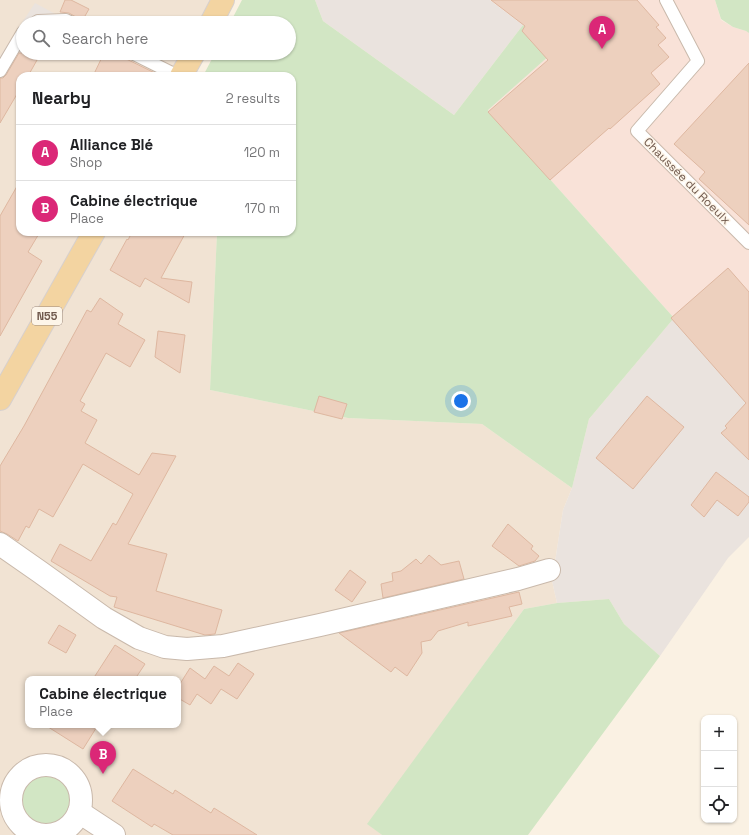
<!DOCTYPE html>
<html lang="en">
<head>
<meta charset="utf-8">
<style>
  :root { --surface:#fff; --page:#f2f2f2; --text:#202124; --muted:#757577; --line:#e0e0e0; --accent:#db2777 }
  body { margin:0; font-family:"Space Grotesk",sans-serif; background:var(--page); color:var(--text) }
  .controls { position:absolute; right:12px; bottom:12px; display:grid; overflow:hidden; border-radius:8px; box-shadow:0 1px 3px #0004 }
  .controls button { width:36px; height:36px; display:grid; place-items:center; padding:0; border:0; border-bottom:1px solid var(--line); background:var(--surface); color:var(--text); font:20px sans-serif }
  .you { position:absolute; left:461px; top:401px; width:14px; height:14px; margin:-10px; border:3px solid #fff; border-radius:50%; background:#1a73e8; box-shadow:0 0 0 6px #1a73e833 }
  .badge { display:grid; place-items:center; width:26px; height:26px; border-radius:50%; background:var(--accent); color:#fff; font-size:13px; font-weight:700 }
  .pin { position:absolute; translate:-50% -33px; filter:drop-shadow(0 1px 2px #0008) }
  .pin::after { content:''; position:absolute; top:21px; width:14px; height:12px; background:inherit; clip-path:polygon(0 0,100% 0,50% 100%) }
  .popup { position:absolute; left:25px; top:676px; width:156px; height:52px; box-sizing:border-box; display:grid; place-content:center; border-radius:8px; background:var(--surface); filter:drop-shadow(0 1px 3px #0005); font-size:13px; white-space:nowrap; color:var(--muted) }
  .popup b { font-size:15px; color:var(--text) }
  .popup::after { content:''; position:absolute; left:50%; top:100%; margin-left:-8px; border:8px solid transparent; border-top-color:var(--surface) }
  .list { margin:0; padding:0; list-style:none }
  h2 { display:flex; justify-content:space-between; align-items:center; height:52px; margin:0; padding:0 16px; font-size:17px }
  h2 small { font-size:13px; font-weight:400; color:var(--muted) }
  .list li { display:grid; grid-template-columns:26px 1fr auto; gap:12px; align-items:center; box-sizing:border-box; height:56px; padding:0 16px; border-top:1px solid var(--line) }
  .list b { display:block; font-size:15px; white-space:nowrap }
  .list p { margin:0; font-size:13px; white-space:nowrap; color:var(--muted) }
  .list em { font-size:13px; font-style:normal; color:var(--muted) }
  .icon { flex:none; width:22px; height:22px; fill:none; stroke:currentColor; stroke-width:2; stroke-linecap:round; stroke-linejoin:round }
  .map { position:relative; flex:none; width:749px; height:835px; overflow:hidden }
  .search { position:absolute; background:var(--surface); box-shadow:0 1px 3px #0004; left:16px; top:16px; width:280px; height:44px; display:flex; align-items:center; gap:10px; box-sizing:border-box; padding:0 14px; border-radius:22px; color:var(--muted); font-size:15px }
  .panel { position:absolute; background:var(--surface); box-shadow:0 1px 3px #0004; left:16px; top:72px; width:280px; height:164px; border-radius:12px }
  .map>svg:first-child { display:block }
  .residential { fill:#f1e3d3; fill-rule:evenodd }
  .commercial { fill:#f9e2d8 }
  .industrial { fill:#eae3de }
  .green { fill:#d2e6c4 }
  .building { fill:#edd0be; stroke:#deb7a0 }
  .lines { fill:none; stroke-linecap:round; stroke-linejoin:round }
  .service-casing { stroke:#c9b9ab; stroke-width:14 }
  .minor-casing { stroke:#c9b9ab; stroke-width:24 }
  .primary-casing { stroke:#d7d0cd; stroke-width:24 }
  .service { stroke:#fff; stroke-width:12 }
  .minor { stroke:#fff; stroke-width:22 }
  .primary { stroke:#f3d4a1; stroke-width:22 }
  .labels { text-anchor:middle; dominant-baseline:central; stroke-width:3; stroke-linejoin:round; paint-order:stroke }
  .shield { fill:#fdf5e9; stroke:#9a877b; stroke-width:1 }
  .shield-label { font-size:11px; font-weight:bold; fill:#6f584c }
  .street-label { font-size:12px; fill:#6f584c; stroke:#fdf5e9 }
</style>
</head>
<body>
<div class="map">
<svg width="749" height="835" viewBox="0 0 749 835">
  <rect width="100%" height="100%" fill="#faf1e3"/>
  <path class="residential" d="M0,0h223l-12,23h-188v30h171l-13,23h-161v156h197l-7,158 138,28 134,6 90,64 -9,22 -11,71 5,22 -33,6 -156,215 14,11h-382zM28,679h150v46h-150z"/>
  <polygon class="commercial" points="490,0 715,0 721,20 733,27 746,31 749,33 749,399 674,318 488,110 550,55 523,25"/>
  <g class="industrial">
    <polygon points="315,0 490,0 523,25 454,115 323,21"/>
    <polygon points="35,3 61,17 57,23 23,23 23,53 20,76 0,120 0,56"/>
    <polygon points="674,318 749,399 749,537 728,558 660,656 624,624 609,599 557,603 552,581 563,510 572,488 589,419"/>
  </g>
  <g class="green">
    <polygon points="242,0 315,0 323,21 454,115 523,25 550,55 488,110 674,318 589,419 572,488 482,424 348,418 210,390 217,232 292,232 292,76 203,76 215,53 289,53 289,23 230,23"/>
    <polygon points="715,0 749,0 749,33 746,31 733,27 721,19"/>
    <polygon points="609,599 624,624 660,656 528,835 382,835 367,824 524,609 557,603"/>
    <circle cx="46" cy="799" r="29"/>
  </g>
  <g class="building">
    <polygon points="65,0 71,0 89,9 81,23 79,22 78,19 76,17 69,13 60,12"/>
    <polygon points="491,0 637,0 659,25 656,27 666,38 658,45 669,57 651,73 660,84 610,129 609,128 550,180 488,112 548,60 522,31 525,26"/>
    <polygon points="19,53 41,53 28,76 20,76 20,89 0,123 0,78 3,78 6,75"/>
    <polygon points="104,53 114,53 161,76 93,76"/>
    <polygon points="749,63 749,225 699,179 705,172 674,144"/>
    <polygon points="20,181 20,232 40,232 28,252 42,261 0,336 0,216"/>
    <polygon points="132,232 186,232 161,278 192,282 189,303 145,278 140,287 110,270 127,239 128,240"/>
    <polygon points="728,268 749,292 749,460 721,433 727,428 725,426 746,403 671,318"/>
    <polygon points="100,298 123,314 118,324 145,340 130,367 106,353 80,401 85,404 81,411 97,420 85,443 139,475 152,453 176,456 128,544 167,554 156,591 222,610 215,634 205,635 114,607 117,597 110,596 51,561 60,544 91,561 113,523 116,525 133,494 83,464 53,517 39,509 29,528 26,526 18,541 7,534 0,531 0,466 24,426 87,310 91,312"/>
    <polygon points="158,331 185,335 180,373 155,357"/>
    <polygon points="319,396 347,404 342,419 314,412"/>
    <polygon points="647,396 684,427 633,489 596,458"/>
    <polygon points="716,472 749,497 749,502 738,516 717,500 704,517 691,505"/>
    <polygon points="508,524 533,546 531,549 539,556 535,561 519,566 492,546"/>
    <polygon points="429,555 441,565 459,561 464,579 383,598 381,584 393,581 392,573 401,571 416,559 421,564"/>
    <polygon points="350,570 366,582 352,602 335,590"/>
    <polygon points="519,592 522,604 509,607 512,616 468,626 468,622 438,631 431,640 421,642 422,653 407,676 395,667 391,672 339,633"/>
    <polygon points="59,625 76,635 66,653 48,643"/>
    <polygon points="115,645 145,664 135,679 93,679"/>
    <polygon points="238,663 254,674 237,699 221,689 211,704 197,694 190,705 178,698 178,687 190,668 205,679 214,666 229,676"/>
    <polygon points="45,725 98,725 83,749"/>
    <polygon points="133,769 173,794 175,790 211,813 214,808 257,835 173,835 154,824 152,827 112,801"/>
  </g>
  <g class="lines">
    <g class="service-casing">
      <g id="service">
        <polyline points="666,0 698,61 637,131 749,243"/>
        <polyline points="35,23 38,21 66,20 72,23"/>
        <polyline points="132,53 178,76"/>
        <polyline points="0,71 23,32"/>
      </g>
    </g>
    <g class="minor-casing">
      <g id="minor">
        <polyline points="0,544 40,572 104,618 139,638 165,647 187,649 223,646 320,625 518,579 549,570"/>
        <circle cx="46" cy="800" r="35"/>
        <polyline points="79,812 114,835"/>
      </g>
    </g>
    <g class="primary-casing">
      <g id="primary">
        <polyline points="211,23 223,0"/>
        <polyline points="181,76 194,53"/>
        <polyline points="0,399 94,232"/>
      </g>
    </g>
    <use href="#service" class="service"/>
    <use href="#minor" class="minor"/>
    <use href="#primary" class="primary"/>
  </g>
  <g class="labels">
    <rect class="shield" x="32" y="307" width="30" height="18" rx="3"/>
    <g class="shield-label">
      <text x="47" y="316">N55</text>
    </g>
    <g class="street-label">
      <text transform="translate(687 181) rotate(45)">Chaussée du Roeulx</text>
    </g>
  </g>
</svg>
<div class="controls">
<button>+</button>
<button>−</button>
<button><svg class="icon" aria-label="locate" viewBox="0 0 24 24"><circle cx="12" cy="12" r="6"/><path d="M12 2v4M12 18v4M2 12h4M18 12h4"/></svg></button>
</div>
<div class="you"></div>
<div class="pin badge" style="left:602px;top:49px">A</div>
<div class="pin badge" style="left:103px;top:774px">B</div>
<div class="popup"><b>Cabine électrique</b>Place</div>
<div class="search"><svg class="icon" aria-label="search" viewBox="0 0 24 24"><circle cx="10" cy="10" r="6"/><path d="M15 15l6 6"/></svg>Search here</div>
<section class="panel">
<h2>Nearby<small>2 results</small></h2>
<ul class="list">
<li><span class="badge">A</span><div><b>Alliance Blé</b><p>Shop</p></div><em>120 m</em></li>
<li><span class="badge">B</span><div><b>Cabine électrique</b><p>Place</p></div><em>170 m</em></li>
</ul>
</section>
</div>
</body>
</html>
